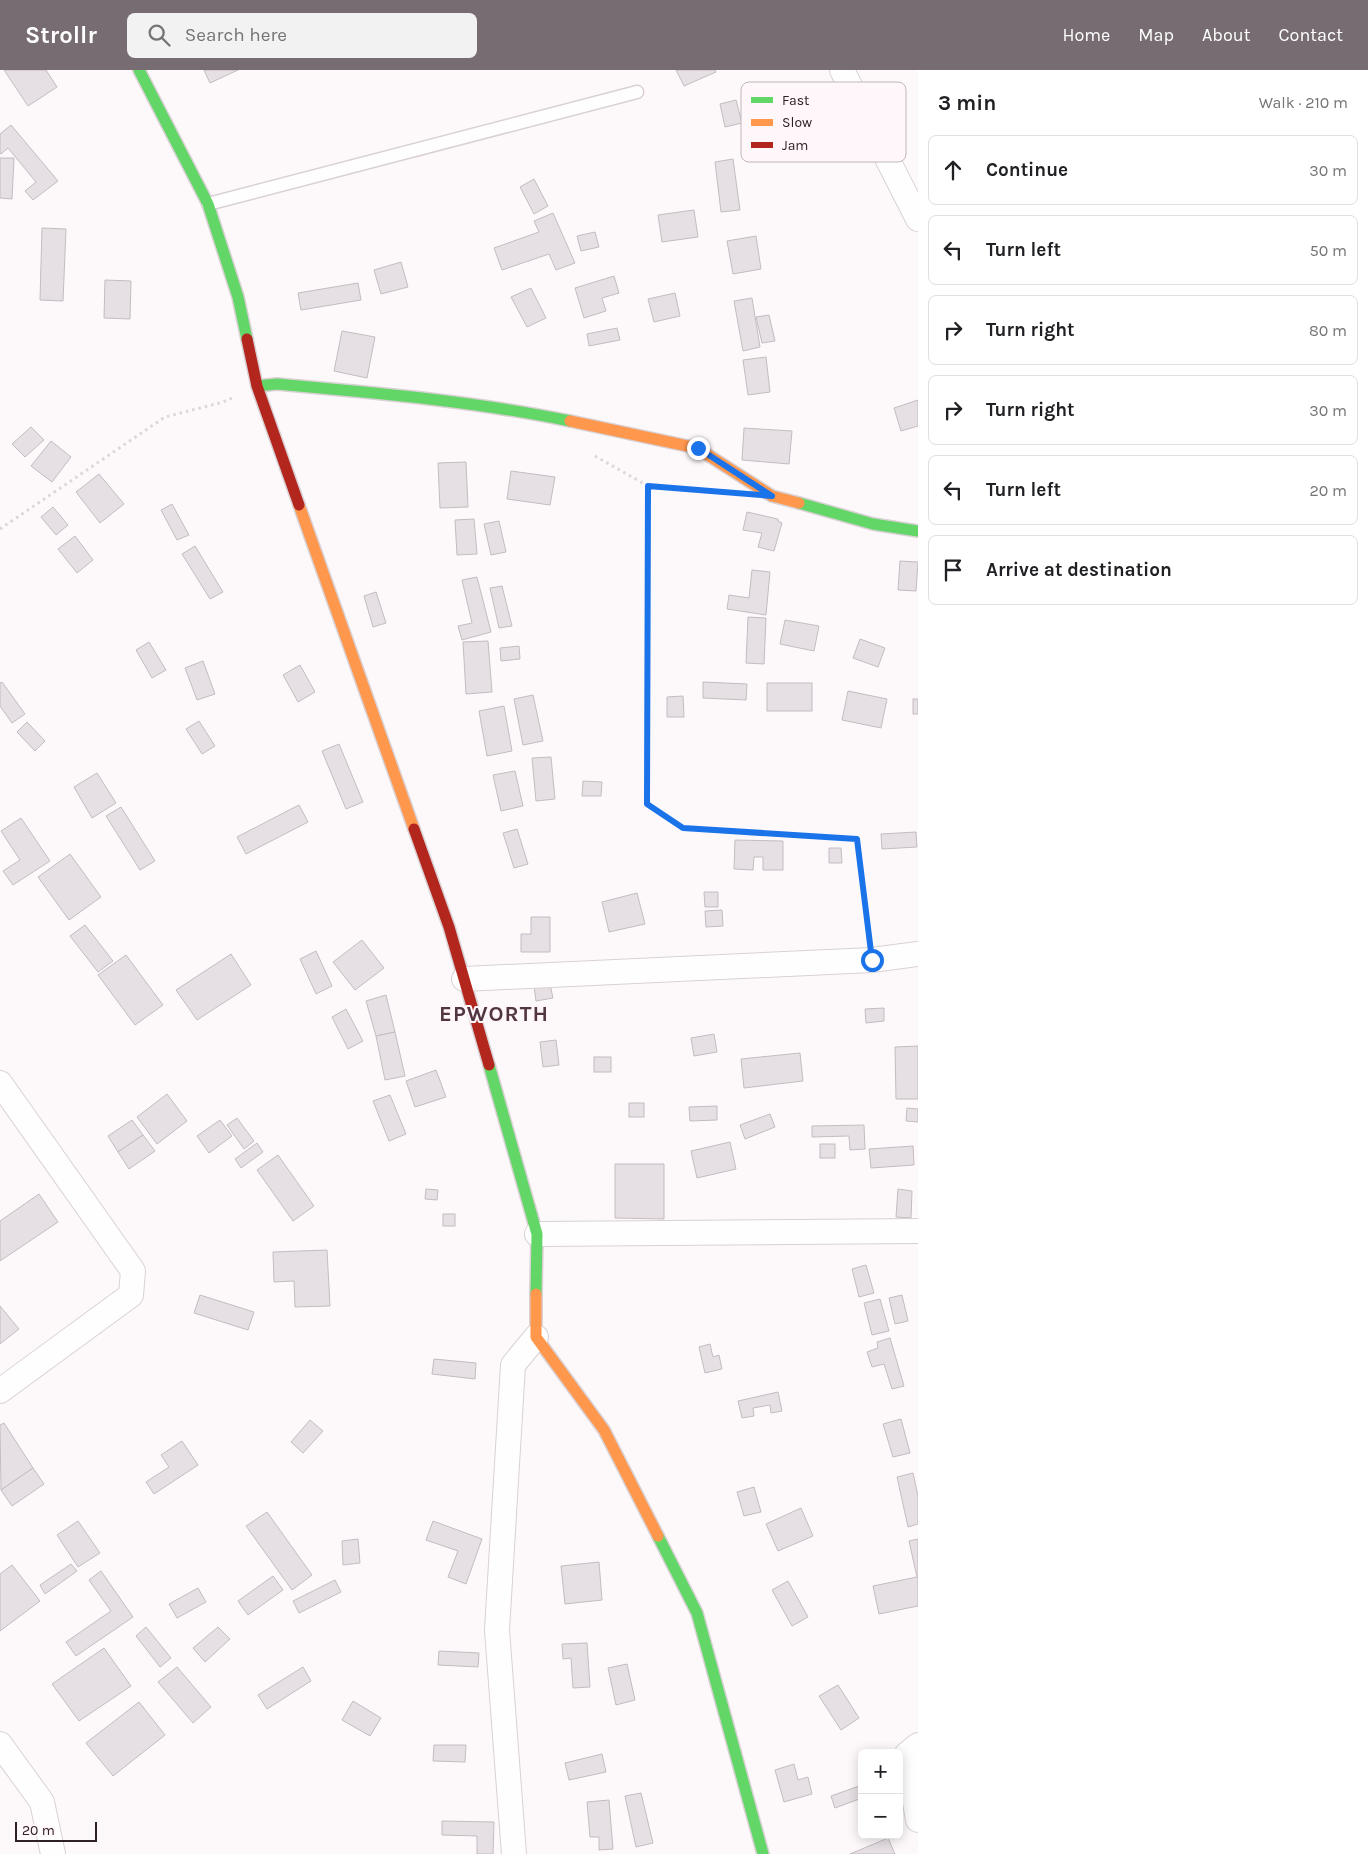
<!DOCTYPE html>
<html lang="en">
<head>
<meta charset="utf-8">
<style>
  :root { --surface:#fff; --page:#f2f2f2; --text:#202124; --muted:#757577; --line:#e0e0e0; --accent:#766c71 }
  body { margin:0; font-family:Karla,sans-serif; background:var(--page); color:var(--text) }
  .controls { position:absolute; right:15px; bottom:15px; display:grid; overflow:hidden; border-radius:8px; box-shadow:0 2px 12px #0003 }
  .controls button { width:45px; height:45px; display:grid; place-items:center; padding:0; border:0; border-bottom:1px solid var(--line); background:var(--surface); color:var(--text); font:25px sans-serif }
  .scale { position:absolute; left:15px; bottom:12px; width:82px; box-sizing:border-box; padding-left:5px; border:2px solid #2d2026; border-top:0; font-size:14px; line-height:18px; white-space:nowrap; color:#2d2026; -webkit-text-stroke:4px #fff7fa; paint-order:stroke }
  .stop { position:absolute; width:15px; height:15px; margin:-11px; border:4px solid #1a73e8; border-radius:50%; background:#fff }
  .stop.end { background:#1a73e8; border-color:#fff; box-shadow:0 1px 5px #0008 }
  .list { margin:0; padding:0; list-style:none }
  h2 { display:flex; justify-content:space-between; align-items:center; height:65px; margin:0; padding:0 20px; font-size:21px }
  h2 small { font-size:16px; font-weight:400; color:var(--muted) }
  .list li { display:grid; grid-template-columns:32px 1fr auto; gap:15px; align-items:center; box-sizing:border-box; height:70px; margin:0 10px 10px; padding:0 10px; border:1px solid var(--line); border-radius:8px }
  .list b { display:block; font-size:19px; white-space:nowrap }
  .list em { font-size:16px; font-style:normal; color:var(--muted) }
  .icon { flex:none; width:28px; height:28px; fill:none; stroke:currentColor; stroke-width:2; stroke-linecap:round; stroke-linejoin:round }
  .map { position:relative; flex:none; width:918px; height:1784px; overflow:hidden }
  header { display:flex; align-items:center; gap:30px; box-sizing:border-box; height:70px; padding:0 25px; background:var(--accent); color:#fff }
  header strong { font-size:24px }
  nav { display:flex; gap:28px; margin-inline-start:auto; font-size:18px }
  .search { width:350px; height:45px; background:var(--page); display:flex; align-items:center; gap:12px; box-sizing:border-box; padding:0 18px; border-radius:8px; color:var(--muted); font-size:19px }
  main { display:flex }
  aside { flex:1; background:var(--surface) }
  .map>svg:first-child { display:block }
  .building { fill:#e6dfe4; stroke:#c3bcc1 }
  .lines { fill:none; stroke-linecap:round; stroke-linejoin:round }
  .lane-casing { stroke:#d9d1d4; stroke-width:15 }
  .street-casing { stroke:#d9d1d4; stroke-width:26 }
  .fast-casing { stroke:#d9d1d4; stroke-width:14 }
  .slow-casing { stroke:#d9d1d4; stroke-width:14 }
  .jam-casing { stroke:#d9d1d4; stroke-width:14 }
  .path { stroke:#d9d7d8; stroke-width:3; stroke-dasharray:2.5 4; stroke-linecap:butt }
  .lane { stroke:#fffefe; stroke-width:12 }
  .street { stroke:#fffefe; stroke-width:24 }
  .fast { stroke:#63d668; stroke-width:11 }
  .slow { stroke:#ff974d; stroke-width:11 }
  .jam { stroke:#b3261e; stroke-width:11 }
  .route { stroke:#1a73e8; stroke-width:6 }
  .labels { text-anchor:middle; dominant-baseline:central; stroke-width:4; stroke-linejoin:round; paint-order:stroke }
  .district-label { font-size:22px; font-weight:bold; letter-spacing:1px; fill:#513641; stroke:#fff7fa }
  .key { fill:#fff7fa; stroke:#c0b6ba; stroke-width:1 }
  .key-label { font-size:14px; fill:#2d2026 }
</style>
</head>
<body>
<header>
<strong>Strollr</strong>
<div class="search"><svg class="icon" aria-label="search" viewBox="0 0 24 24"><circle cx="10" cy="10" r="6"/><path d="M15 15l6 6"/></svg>Search here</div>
<nav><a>Home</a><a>Map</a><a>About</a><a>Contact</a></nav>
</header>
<main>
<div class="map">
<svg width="918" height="1784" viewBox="0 0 918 1784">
  <rect width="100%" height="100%" fill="#fdf9fb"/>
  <g class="building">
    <polygon points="4,0 46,0 57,17 28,36"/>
    <polygon points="204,0 238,0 210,13"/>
    <polygon points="676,0 715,0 716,2 684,16"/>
    <polygon points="736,30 742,53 725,57 720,34"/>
    <polygon points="11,55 58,111 33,130 25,121 36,112 8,78 1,84 0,83 0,64"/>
    <polygon points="0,88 14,88 12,129 0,128"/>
    <polygon points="733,89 740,140 721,142 715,92"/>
    <polygon points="534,109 548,136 534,144 520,117"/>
    <polygon points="694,140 698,167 662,172 658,145"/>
    <polygon points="553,143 575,193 556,200 549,184 502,200 494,178 539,162 534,151"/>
    <polygon points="42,158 66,159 63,231 40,230"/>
    <polygon points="595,162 599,177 581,181 577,166"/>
    <polygon points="756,166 761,199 733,204 727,171"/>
    <polygon points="401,192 408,217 381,224 374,200"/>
    <polygon points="614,206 619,223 602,228 606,241 584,248 575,218"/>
    <polygon points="105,210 131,211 130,249 104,248"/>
    <polygon points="358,213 361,230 301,240 298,223"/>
    <polygon points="531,218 546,248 527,257 511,227"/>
    <polygon points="675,223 680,246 654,252 648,229"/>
    <polygon points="752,228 760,277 743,281 734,231"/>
    <polygon points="769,245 775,271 762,273 756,247"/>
    <polygon points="617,258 620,270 589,276 587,264"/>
    <polygon points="342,261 375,267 367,308 334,301"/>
    <polygon points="766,287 770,322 748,325 743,290"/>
    <polygon points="918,330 918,356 901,361 894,338"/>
    <polygon points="31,357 44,370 25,387 12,374"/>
    <polygon points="744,358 792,361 789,394 742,390"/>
    <polygon points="51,371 71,387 52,412 31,396"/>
    <polygon points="466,392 468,437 440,438 438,393"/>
    <polygon points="511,401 555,407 550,435 507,429"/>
    <polygon points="99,404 124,434 100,453 76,422"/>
    <polygon points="172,434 189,465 177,470 161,440"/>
    <polygon points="53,437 68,455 56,465 41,447"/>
    <polygon points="747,442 778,449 778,451 782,453 774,481 758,477 762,463 743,460"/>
    <polygon points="474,449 477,484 457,485 455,450"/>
    <polygon points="499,451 506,482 491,485 484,454"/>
    <polygon points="75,466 93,490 77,503 58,479"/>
    <polygon points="195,476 223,522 210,529 182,484"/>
    <polygon points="900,491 918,492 916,521 898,520"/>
    <polygon points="752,500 770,502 766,545 727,539 729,525 749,528"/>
    <polygon points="477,507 491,562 462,570 458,556 472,553 462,510"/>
    <polygon points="502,516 512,556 499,558 490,518"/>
    <polygon points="376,522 386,553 373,557 364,526"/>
    <polygon points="748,547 766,548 764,594 746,593"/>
    <polygon points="785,550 819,556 814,581 780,574"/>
    <polygon points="860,569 885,578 878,597 853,588"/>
    <polygon points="488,571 492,622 466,624 463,572"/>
    <polygon points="149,572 166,600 152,608 136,580"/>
    <polygon points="519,576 520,589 501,591 500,578"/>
    <polygon points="203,591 215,624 197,630 185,598"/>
    <polygon points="300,595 315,622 298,632 283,605"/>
    <polygon points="2,612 25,644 12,653 0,636 0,613"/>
    <polygon points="703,612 747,614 746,630 703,628"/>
    <rect x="767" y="613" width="45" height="28"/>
    <polygon points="848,621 887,629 881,658 842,650"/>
    <polygon points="533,625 543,671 523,675 514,629"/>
    <polygon points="683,626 684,647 667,647 667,627"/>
    <rect x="913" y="629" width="5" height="15"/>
    <polygon points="504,636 512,681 487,686 479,641"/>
    <polygon points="199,651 215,676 202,684 186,659"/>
    <polygon points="27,652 45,671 35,681 17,662"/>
    <polygon points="339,674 363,732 346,739 322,681"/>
    <polygon points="551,687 555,729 536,731 532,688"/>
    <polygon points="515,701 523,736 501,741 493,705"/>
    <polygon points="97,703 116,733 92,748 74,717"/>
    <polygon points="583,711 602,712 601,726 582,726"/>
    <polygon points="299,735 308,752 246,784 237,767"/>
    <polygon points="121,737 155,791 140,800 106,746"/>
    <polygon points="21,748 50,791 13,815 3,801 20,790 1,761"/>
    <polygon points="517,759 528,794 514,798 503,763"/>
    <polygon points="916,762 917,777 882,779 881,764"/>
    <polygon points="735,770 783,771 783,800 763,800 763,787 754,787 753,800 734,799"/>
    <polygon points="829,778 841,778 842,793 829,793"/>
    <polygon points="70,784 101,827 69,850 38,807"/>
    <polygon points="704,822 718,822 718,837 705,837"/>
    <polygon points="637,823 645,854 609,862 602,832"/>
    <polygon points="722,840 723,856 706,857 705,841"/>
    <polygon points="531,847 550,847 550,882 521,882 521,864 531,864"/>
    <polygon points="85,855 113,891 98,902 70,866"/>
    <polygon points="362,870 384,898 355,920 333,892"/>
    <polygon points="316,881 332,916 316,924 300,889"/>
    <polygon points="231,884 251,915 197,950 176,920"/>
    <polygon points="126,885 163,935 135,955 98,905"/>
    <polygon points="550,914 553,928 536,931 534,916"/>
    <polygon points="386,925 395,962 376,966 366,931"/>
    <polygon points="884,938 884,951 866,953 865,939"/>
    <polygon points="346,939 363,971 348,979 332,947"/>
    <polygon points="395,962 405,1006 385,1010 376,966"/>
    <polygon points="714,964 717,982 694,986 691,968"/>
    <polygon points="556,970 559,995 543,997 540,972"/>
    <polygon points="918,976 918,1029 896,1029 895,977"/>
    <polygon points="800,983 803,1011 744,1018 741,989"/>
    <rect x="594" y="987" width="17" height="15"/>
    <polygon points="436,1000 446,1027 415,1037 406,1011"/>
    <polygon points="167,1024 187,1051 157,1074 137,1047"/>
    <polygon points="390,1025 406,1064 389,1071 373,1031"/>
    <rect x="629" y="1033" width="15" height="14"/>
    <polygon points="717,1036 717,1050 690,1051 689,1037"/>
    <polygon points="907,1038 918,1039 918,1052 906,1051"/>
    <polygon points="770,1044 775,1057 745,1069 740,1055"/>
    <polygon points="237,1048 254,1071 244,1079 227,1055"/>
    <polygon points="132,1050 143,1065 118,1082 108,1066"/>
    <polygon points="220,1050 232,1066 209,1083 197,1066"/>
    <polygon points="864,1055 865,1079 850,1080 849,1066 812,1067 812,1056"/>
    <polygon points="143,1065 155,1081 129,1099 118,1082"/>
    <polygon points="730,1072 736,1099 697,1108 691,1081"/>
    <polygon points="257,1073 263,1082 241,1098 235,1089"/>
    <rect x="820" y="1074" width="15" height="14"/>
    <polygon points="913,1076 914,1095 871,1098 869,1079"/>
    <polygon points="278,1085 314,1136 293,1151 257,1100"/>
    <polygon points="615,1094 664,1094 664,1149 615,1148"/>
    <polygon points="426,1119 438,1120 437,1130 425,1129"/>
    <polygon points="898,1119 912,1121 911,1148 896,1147"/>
    <polygon points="39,1124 58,1152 0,1191 0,1151"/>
    <rect x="443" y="1144" width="12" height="12"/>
    <polygon points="327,1180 330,1236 295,1237 294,1211 274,1212 273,1182"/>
    <polygon points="866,1195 874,1223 859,1227 852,1199"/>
    <polygon points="200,1225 254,1242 248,1260 194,1243"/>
    <polygon points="902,1225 908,1251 895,1254 889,1228"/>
    <polygon points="880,1229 889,1261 872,1265 864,1233"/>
    <polygon points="0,1236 19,1259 0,1274"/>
    <polygon points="890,1268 904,1316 892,1319 884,1294 872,1297 867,1282 878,1278 877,1272"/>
    <polygon points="710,1274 713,1287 719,1285 722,1299 705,1303 699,1277"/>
    <polygon points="434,1289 476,1293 475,1309 432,1304"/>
    <polygon points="778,1322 782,1341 771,1343 770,1335 753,1338 754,1346 742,1348 738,1331"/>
    <polygon points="901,1349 910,1383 893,1387 883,1354"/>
    <polygon points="310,1350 323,1361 303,1383 291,1372"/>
    <polygon points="4,1353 33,1398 1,1420 0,1355"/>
    <polygon points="182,1371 198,1395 154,1424 146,1412 169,1397 161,1385"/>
    <polygon points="33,1398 44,1414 12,1436 1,1420"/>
    <polygon points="913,1403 918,1426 918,1454 908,1457 897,1407"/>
    <polygon points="754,1417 761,1442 744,1446 737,1422"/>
    <polygon points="801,1438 813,1466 778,1481 766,1454"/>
    <polygon points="267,1442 312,1505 292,1520 246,1456"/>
    <polygon points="78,1451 100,1483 78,1497 57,1465"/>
    <polygon points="433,1451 482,1469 466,1514 448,1507 458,1481 426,1470"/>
    <polygon points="358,1469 360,1493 343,1495 342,1471"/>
    <polygon points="918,1469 918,1536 879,1544 873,1516 917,1507 909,1471"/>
    <polygon points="599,1492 602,1530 565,1534 561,1496"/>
    <polygon points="71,1494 77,1501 45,1524 40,1515"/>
    <polygon points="12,1495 40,1531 0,1561 0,1504"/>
    <polygon points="101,1501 133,1547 76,1586 66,1572 111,1541 89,1510"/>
    <polygon points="273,1506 283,1520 248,1545 238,1531"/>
    <polygon points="335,1510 341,1522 299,1543 293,1531"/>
    <polygon points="788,1511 808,1547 792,1556 772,1520"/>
    <polygon points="198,1518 206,1532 177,1548 169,1534"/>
    <polygon points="146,1557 171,1588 160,1597 136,1566"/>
    <polygon points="218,1557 230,1569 205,1592 193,1578"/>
    <polygon points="587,1573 590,1617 573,1618 571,1588 563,1589 562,1574"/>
    <polygon points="104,1578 131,1616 79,1651 52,1614"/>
    <polygon points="439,1581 479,1583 478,1597 438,1595"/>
    <polygon points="627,1594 635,1630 616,1635 608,1598"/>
    <polygon points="177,1597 211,1637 193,1653 158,1612"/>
    <polygon points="303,1597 311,1611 267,1639 258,1625"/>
    <polygon points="838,1615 859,1648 841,1660 819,1626"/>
    <polygon points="353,1631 381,1648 370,1666 342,1650"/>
    <polygon points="139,1632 165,1665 113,1706 86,1673"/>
    <polygon points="434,1675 466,1675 465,1692 433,1691"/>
    <polygon points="602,1684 606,1702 569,1710 565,1693"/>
    <polygon points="794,1694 798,1710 808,1707 812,1724 784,1732 775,1700"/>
    <polygon points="862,1715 862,1728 835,1738 831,1726"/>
    <polygon points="641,1723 653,1773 636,1777 625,1726"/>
    <polygon points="609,1730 613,1779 599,1780 599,1767 590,1767 587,1732"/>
    <polygon points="442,1751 494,1752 493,1784 477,1784 477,1766 442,1765"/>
    <polygon points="888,1768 895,1784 850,1784"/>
  </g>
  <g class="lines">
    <g class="lane-casing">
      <polyline id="lane" points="208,134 637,22"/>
    </g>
    <g class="street-casing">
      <g id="street">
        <polyline points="842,0 918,149"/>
        <polyline points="464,909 872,890 918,884"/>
        <polyline points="0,1013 133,1201 131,1225 0,1321"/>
        <polyline points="537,1164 918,1161"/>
        <polyline points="0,1674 42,1732 53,1784"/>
        <polyline points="918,1675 907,1684 918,1750"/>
        <polyline points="514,1784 497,1560 513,1295 536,1267"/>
      </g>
    </g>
    <g class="fast-casing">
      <g id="fast">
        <polyline points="139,0 208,134 238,227 247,269"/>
        <path d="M257,316l20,-2c99,9 196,17 293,37"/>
        <polyline points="799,433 873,454 918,461"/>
        <polyline points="489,995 537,1164 536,1224"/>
        <polyline points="658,1466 697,1543 763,1784"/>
      </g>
    </g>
    <g class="slow-casing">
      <g id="slow">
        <polyline points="570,351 697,378 772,426 799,433"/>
        <polyline points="299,435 414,759"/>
        <polyline points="536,1224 536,1267 604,1360 658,1466"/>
      </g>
    </g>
    <g class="jam-casing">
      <g id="jam">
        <polyline points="247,269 257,316 299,435"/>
        <polyline points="414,759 449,857 489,995"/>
      </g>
    </g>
    <g class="path">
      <polyline points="595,386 648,416 711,422"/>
      <polyline points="648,416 647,734 683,758 857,769 869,865"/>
      <polyline points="0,459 165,347 223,332 232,328"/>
    </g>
    <use href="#lane" class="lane"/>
    <use href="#street" class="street"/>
    <use href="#fast" class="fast"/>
    <use href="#slow" class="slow"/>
    <use href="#jam" class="jam"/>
  </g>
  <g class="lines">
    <polyline class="route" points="698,378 772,426 648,416 647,734 683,758 857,769 872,890"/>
  </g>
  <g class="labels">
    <g class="district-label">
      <text x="494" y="944">EPWORTH</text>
    </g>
  </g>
  <rect x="741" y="12" width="165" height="80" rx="8" class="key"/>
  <rect x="751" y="27" width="22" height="6" fill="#63d668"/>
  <rect x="751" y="49" width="22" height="7" fill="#ff974d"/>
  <rect x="751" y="72" width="22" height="6" fill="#b3261e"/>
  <g class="key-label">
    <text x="782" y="35">Fast</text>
    <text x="782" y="57">Slow</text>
    <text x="782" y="80">Jam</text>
  </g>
</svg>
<div class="controls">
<button>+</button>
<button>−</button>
</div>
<div class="scale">20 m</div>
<div class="stop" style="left:872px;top:890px"></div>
<div class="stop end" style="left:698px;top:378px"></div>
</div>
<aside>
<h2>3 min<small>Walk · 210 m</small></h2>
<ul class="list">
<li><svg class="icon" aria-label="ahead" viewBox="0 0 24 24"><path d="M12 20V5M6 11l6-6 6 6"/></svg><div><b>Continue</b></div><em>30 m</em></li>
<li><svg class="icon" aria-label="left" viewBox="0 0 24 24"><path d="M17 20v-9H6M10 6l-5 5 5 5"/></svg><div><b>Turn left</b></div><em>50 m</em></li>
<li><svg class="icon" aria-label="right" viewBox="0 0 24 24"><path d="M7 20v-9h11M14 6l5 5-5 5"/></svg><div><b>Turn right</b></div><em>80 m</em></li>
<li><svg class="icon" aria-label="right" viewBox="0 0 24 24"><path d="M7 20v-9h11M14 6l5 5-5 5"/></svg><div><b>Turn right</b></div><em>30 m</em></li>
<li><svg class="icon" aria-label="left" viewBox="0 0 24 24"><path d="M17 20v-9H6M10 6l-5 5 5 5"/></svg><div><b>Turn left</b></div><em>20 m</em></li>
<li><svg class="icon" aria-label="arrive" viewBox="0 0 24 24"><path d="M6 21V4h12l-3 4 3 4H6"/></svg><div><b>Arrive at destination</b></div></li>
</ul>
</aside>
</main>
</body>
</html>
